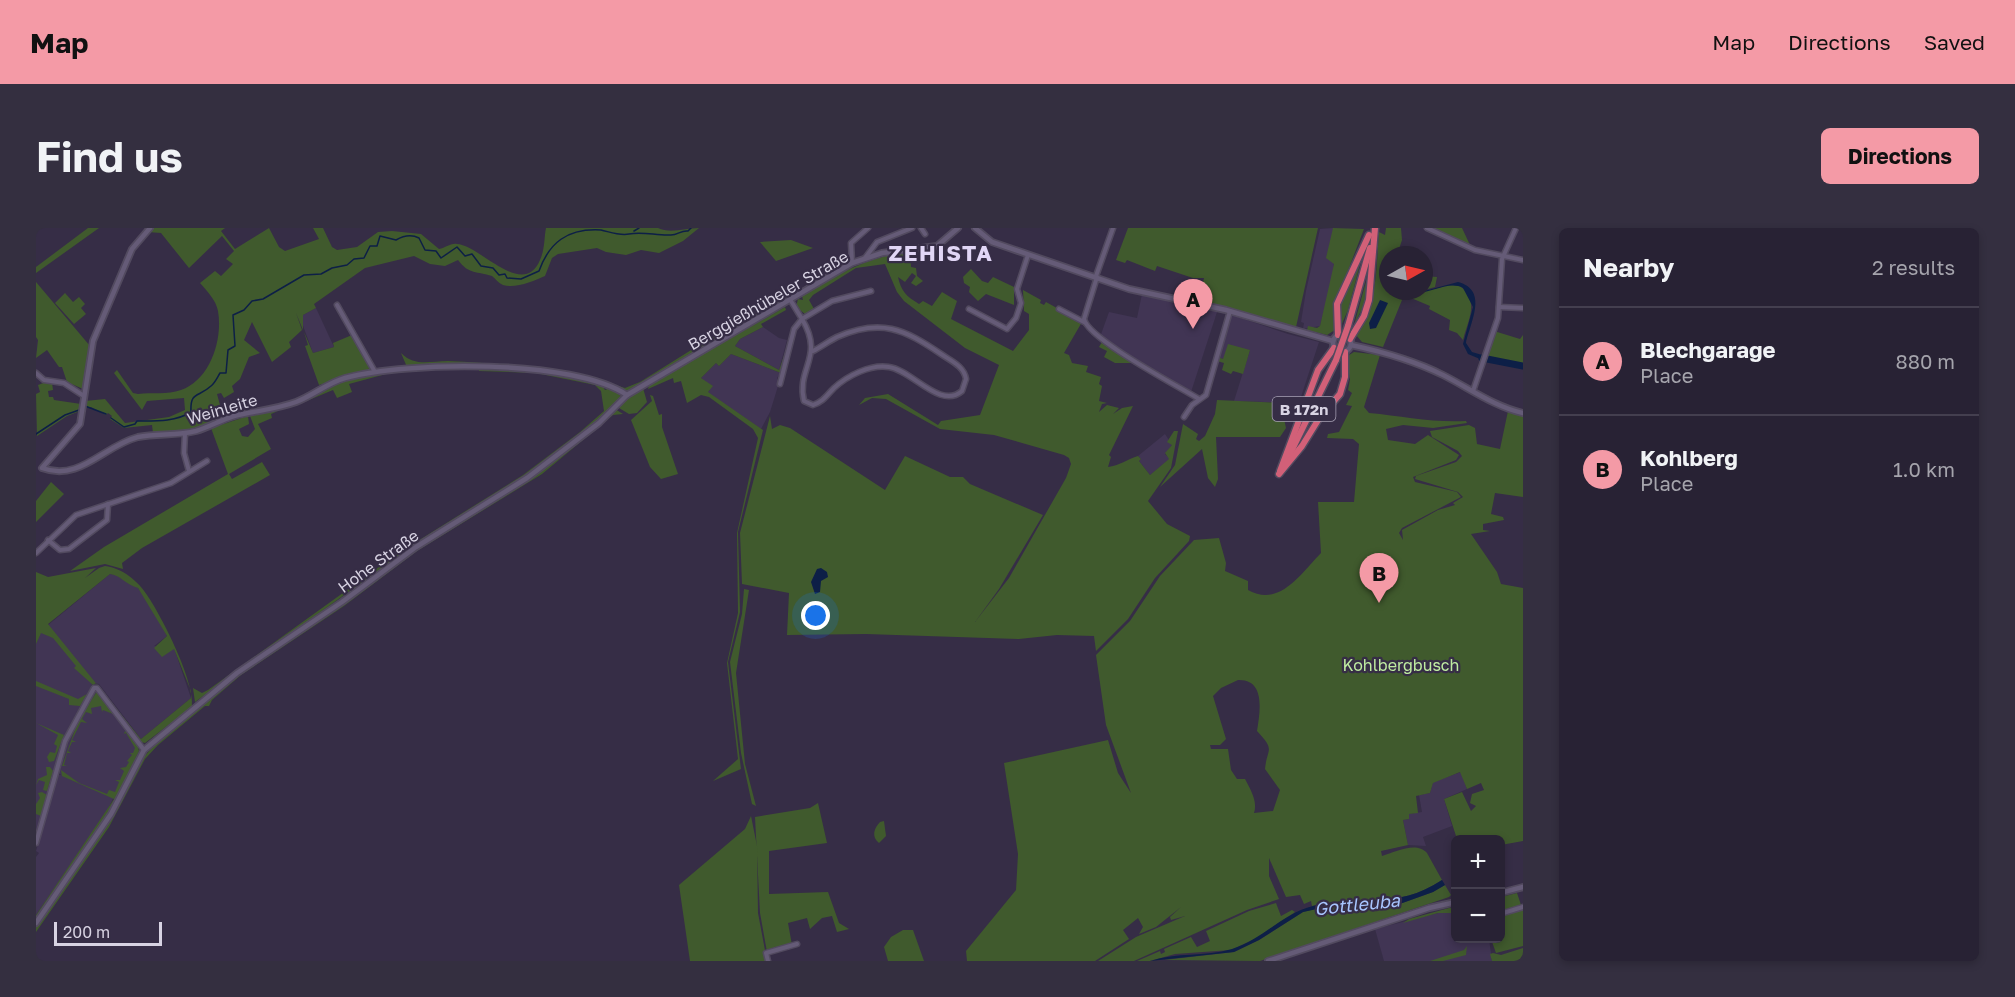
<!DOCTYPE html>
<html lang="en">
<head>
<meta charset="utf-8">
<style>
  :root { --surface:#282234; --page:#342f40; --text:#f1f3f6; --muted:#a5a4ac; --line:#443f4f; --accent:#f49aa6 }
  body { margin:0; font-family:"Golos Text",sans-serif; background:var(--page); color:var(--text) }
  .controls { position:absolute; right:18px; bottom:18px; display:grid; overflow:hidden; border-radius:9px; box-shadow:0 3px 9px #0003 }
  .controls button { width:54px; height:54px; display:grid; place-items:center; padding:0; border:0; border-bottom:2px solid var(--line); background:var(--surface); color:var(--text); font:30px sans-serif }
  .compass { position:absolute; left:1343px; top:18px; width:54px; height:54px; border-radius:50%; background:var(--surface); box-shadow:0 3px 9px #0003; rotate:82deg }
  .scale { position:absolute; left:18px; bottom:15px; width:108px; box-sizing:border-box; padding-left:6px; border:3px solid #d8d3e3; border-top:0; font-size:16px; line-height:21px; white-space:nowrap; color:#d8d3e3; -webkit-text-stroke:4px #362d46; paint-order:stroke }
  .you { position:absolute; left:780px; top:388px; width:21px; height:21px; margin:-15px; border:4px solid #fff; border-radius:50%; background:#1a73e8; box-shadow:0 0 0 9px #1a73e833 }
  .badge { display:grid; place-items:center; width:39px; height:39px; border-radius:50%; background:var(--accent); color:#111; font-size:20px; font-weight:700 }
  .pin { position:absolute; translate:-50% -50px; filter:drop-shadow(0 2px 3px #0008) }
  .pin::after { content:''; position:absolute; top:32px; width:21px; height:18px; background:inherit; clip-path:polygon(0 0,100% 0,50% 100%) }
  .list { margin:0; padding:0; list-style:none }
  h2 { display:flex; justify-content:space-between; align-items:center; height:78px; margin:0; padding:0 24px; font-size:26px }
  h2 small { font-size:20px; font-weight:400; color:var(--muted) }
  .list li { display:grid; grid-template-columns:39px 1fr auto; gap:18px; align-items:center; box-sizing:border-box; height:108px; padding:0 24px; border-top:2px solid var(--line) }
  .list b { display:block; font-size:22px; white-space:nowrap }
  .list p { margin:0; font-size:20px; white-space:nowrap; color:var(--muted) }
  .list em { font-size:20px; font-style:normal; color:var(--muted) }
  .map { position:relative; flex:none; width:1487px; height:733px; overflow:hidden; border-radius:9px }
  header { display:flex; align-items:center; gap:36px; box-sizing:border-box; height:84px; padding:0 30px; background:var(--accent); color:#111 }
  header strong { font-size:28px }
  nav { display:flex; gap:33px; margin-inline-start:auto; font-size:21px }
  .intro { display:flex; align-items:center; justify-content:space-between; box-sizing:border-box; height:144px; padding:0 36px }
  h1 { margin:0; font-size:42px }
  .button { padding:15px 27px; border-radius:9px; background:var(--accent); color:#111; font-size:21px; font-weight:700 }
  main { display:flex; gap:36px; padding:0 36px }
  aside { flex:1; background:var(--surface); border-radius:9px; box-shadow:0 3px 9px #0003 }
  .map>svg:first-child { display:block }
  .built { fill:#413554 }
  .green { fill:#405a2d; fill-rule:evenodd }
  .water { fill:#0d1f47 }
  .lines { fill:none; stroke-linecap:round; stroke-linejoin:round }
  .stream { stroke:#0d1f47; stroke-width:1.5 }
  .river { stroke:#0d1f47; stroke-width:7 }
  .minor-casing { stroke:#524a5f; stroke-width:7 }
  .tertiary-casing { stroke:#524a5f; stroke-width:8 }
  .secondary-casing { stroke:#524a5f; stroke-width:8 }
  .trunk-casing { stroke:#524a5f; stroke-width:9 }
  .minor { stroke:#655b77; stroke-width:4 }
  .tertiary { stroke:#655b77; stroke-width:4.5 }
  .secondary { stroke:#655b77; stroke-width:4.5 }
  .trunk { stroke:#d26078; stroke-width:6 }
  .trunk-bridge-casing { stroke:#524a5f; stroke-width:9; stroke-linecap:butt }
  .trunk-bridge { stroke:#d26078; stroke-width:6 }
  .labels { text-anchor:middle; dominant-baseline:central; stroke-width:4.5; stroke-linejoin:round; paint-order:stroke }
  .shield { fill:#362d46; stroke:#a7a1b4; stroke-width:1.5 }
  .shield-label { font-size:15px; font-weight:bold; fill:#d8d3e3 }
  .street-label { font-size:16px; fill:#d8d3e3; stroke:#362d46 }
  .park-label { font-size:16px; fill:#bfeca1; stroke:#362d46 }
  .water-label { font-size:18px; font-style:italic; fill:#a8c5fe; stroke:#362d46 }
  .district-label { font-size:22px; font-weight:bold; letter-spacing:1.5px; fill:#e1d6f6; stroke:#362d46 }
</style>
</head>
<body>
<header>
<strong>Map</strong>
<nav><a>Map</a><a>Directions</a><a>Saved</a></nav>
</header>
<div class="intro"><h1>Find us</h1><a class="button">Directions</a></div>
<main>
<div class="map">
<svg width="1487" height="733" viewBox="0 0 1487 733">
  <rect width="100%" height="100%" fill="#362d46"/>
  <g class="built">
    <polygon points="1297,0 1298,45 1284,98 1267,101 1268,95 1265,94 1270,63 1284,1"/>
    <polygon points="1106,66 1182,81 1155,164 1064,109 1073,84 1101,90"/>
    <polygon points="280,80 298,119 277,125 265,92 267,87"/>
    <polygon points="1196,87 1252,106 1283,114 1263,175 1198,173 1214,122 1187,131 1182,129"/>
    <polygon points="727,99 743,110 751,112 743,142 699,118 704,111"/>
    <polygon points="695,126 745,145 741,150 743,155 734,184 725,201 671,164 674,162 665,150 680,135 683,138"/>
    <polygon points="1129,206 1136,217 1129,226 1134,231 1114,247 1103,233 1105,231 1102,228"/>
    <polygon points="74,346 82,347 102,360 116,380 131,408 118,418 138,420 155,470 105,511 63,456 57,455 29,506 0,609 0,407"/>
    <polygon points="60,463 100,515 100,524 71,583 0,687 0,629 3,625 0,623 22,547 25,547 23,545 32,514"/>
    <polygon points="1425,544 1431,561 1408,571 1416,598 1387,609 1390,618 1372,617 1367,592 1373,591 1373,586 1386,584 1383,567 1394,565 1397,554"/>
    <polygon points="1402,685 1419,685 1420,710 1453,711 1456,733 1348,733 1339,701"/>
  </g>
  <g class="green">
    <polygon points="52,0 63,0 0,45 0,39"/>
    <path d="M115,0h74l-4,3 14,18 34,-21 10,19 6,4 34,-12 -6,-11h10l9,19 5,3 20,-3 21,-15 14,-1 29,3 18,15c7,-1 11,-6 18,-5 23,1 66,56 83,16 5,-11 4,-22 6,-32h112c12,6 28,0 41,0l-16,13 -24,12 -18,-3 -15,5 -20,-3 -9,-4 -39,6 -6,4 -7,18c-11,5 -30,13 -42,9 -5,-2 -8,-7 -11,-9 -15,-5 -23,-1 -34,-16l-13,6 -15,-2 -16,-8 -49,12 -51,36 2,4 -13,7v15l-7,-17 6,17 -13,12 2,5 -19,15 -20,-40 -8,18 16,13 -11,4 -9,22 -8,7 2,6 -10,6 -3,-5 -4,1 3,11 -14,7 4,11 -19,8 -38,2 -1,-8 -28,3 -14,-9 2,-3 -4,-3 -2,2 -15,-8 -7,1 1,-7 20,-2 20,24 44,-6 16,-7 -1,-12 -37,3 -5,9 -28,-37 3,-3 16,23 5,1c14,-2 29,1 43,-4 29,-10 42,-50 37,-79 -2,-11 -11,-20 -18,-28l15,-12 6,5 12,-12 -7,-5 8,-8 -12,-15 -33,32 -28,-35 -13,-1z"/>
    <polygon points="1092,0 1282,0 1260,99 1163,72 1168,50 1157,50 1121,38 1119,43 1091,32 1089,35 1080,32"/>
    <polygon points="1297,0 1328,1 1299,76 1302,100 1291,107 1271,102 1272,98 1281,100 1284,98 1298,36 1290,30"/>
    <path d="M1350,0h15l1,12 -5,15h-9v36l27,2 36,-8 9,1c20,16 8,33 3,54l-6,-7 -8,-3 1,-10 -21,-11 1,-3 -26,-11 -21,52 -21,-5 -6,-7c22,-30 20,-68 23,-103l6,3z"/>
    <polygon points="1393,0 1426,0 1434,17 1433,18"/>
    <polygon points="755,12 777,20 740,33 724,14"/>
    <path d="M874,23l1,16 5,1 1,8 6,5 -7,5 -5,-3 5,-7 -4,-3 -7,9 -7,-5c3,14 8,19 21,27l4,-3 9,5 10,-14 15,9 -6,18 62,32 16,-21v-16l-5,-3 -1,-21 18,10 -1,3 4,2 2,-3 36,20 -18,31 5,2 3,8 16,3 -2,6 15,5 -2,7 3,2 -3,15 8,2 -5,1 -3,8 8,-7 12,3 -6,6 9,-6 11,-2 -24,49 2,2 -3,10c11,-1 20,-8 30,-11l3,3 -2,2 11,14 19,-16 -4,-6 7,-8 -5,-3 7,-11h4l-7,37 -23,33 19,23 23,12 -1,5 -34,37 -27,41 -32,32 -2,-15 -37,-1 -38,4 -153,-5 -79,1 2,-42 -47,-9 -2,-51 30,-117 2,13 8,-4 10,3 95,62 20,-34 45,21h13l7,7 73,31 -44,74 -24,33 34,-44 57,-100 5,-14 -2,-6 -5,-3 -70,-20 -54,-6 -54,-30 -14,-1 -13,7 6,-7 23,-4 50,31 3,-4 39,-6 19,-50 -34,-17 -61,-47 -7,-9 -12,-28 -29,4 -43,27 -4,5 5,9 -9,5 -9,-7 2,-8 5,1 -1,-4c40,-24 61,-37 108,-45z"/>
    <path d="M1325,33l-13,49 -7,16c-5,-24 9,-44 20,-65z"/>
    <polygon points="1334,39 1330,73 1318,97"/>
    <polygon points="935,41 946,53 952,55 957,49 978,59 978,77 950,66 942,73 933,64 934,59 928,55 927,49"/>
    <polygon points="1388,42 1389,48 1401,49 1399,59 1388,62"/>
    <polygon points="0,54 54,118 47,161 31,154 26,139 23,139 11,122 0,130 2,112 0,109"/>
    <path d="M758,64l1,3 -167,96c-13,0 -30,-10 -44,-12 -59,-9 -116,-17 -177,-12l-6,-14c14,14 29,8 47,8 61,3 119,6 177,27l15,-6 96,-60 3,-3 1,-10 7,-4 5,7 8,-1z"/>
    <polygon points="29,65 37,74 43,69 49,76 45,80 50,86 38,96 19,75"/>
    <polygon points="749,79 750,82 725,96 727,99 704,111 699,118 743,142 752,116 745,145 695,126 683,138 680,135 665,150 677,158 672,164 727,202 702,304 704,384 692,434 705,541 677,553 702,531 691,435 702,385 701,305 722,210 717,201 673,169 665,167 651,175 645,153 638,155 637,150 612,161 613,157"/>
    <polygon points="1458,103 1484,111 1487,107 1487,138 1448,130"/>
    <polygon points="268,104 277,125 298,119 297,115 316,107 335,142 283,157 269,118 272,117"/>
    <polygon points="1066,114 1095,132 1096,135 1079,135 1068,129 1071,123 1063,119"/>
    <polygon points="1192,116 1214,122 1207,146 1197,143 1195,146 1186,142 1188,135 1181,133 1182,129 1187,131"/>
    <path d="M1318,124l26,3 -16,52 5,6c33,3 65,10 97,8l1,2 -34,5 -30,-3 -17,4 2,11 27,4 13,-9 31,20 -3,5 -43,17 2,5 42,10 4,5 -59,31 -3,5 4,7 -1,-10 36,-20 17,-5 -2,-2 10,-6 -5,-5 -43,-13 1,-3 40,-14 6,-6 -4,-5 -26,-14 -2,-6 39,-6 6,3 2,16 23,5 8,-38 15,4v82l-28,-4 -4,21 12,3 1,3 -21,4v6l7,1 -19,3 26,38 4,12 22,4v253l-22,4 -1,-5 -43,-1 -13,-40 18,-7 9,19 5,-5 -6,-3 2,-9 12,-4 -3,-7 -14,6 -7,-17 -27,11 -3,10 -14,3 2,17 -9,1v5l-6,1 5,25 -27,6 1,5c14,-4 34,-15 45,-3l15,27c-47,31 -81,14 -130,26l-1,-5 -7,3 -4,-9 -14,2 -17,-39v18l10,23 -32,11 -113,51h-36l38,-24 49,-21 -14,4 -1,-3 11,-10 -25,20 -17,7 4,-7 -5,-9 -15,12 6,9 -34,22h-128l-1,-10 50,-61 2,-36 -14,-91 104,-23 10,33 13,20 -25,-68 -10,-70 34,-34 30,-45 34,-36 25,-2 7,25 -1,8 23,10v9c32,18 53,-17 73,-37l-3,-51h36l5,-58 -6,-5 -26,-1 1,-4 11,-2 13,-26 -6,-1 6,-12 -4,-3 2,-11 -4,-22zM1202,452c28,-1 22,32 19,51 19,20 10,17 8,38l15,21 -7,21 -19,2c4,-12 -4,-24 -9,-34h-8l-6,-9 -3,-21h-17l-1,-4h10l6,-6 -13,-43 8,-8z"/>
    <path d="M443,141c42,1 83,6 123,16l3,5 5,-2 11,8 -24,25 -72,56 -111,68 -219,157 -2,-14 9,5 6,-3 189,-136 126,-79 57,-43 24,-21 -3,-20 -6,-6 -59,-12 -57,-2z"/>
    <path d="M361,143l-48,13 3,8 -15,6 -4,-8 -29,12c20,-25 63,-27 93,-31z"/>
    <polygon points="10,154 16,155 17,162 12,163 13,169 17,169 18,172 45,176 44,183 31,188 1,208 0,166 4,164 2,157"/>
    <polygon points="607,160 611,174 601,185 593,186 583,180 592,169"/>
    <polygon points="614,167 617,168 623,187 626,186 626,199 642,246 625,251 614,239 595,192 616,173"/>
    <polygon points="1181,172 1248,175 1247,186 1250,200 1244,209 1180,209 1182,251 1179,259 1172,250 1166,221 1124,259 1139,237 1147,196 1162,206 1160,211 1163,213 1169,208 1179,186"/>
    <polygon points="579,181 587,186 577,187 506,246 381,323 308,378 205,447 176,472 173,478 169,478 122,517 109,531 73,599 0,704 0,699 69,598 104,533 123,512 217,436 395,311 492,252"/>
    <polygon points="242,183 235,186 236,190 222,196 235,221 193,246 196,251 226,234 234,247 106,320 86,335 87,341 69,336 34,343 68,319 192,246 175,200 212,188 213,196 203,201 206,208 212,209 219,201 214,188"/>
    <polygon points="15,254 28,266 0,294 0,273"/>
    <path d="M69,338c17,2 33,15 42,29 15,22 48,86 45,112l-47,36 -4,-1 -45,-59 -3,2 -19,-17 2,-2 -23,-28 -12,-5 -5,11v-72l12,5 48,-9 -11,10 14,-10zM74,346c12,2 16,11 28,14l29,48 -13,12 8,9 12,-8 17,42v7l-50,41 -93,-115z"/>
    <polygon points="708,361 713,362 700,445 709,536 720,578 716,576 705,525 694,434 706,386"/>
    <polygon points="0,453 42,471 51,466 44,478 33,477 33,471 0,458"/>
    <polygon points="61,463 87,499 75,483 77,486 67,482 66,484 65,478 55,480 56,486 50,484 46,491 51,495 45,494 36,512 40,514 36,514 32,523 35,525 31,525 28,537 31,538 26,538 41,496"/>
    <polygon points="0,495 28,507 18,533 13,534 11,529 14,524 19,525 21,518 18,516 22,507"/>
    <polygon points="89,503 101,515 103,523 73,585 0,692 0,687 78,571 26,548 25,542 43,555 71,566 73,562 79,564 83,554 79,552 84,552 88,543 84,540 90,539 93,534 91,533 96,527 94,525 97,525 99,520 90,505 88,506"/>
    <polygon points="10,539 14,539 17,543 11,563 7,562 9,554 3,552 0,557 2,551 11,547"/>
    <polygon points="6,564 11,567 5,588 0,586 0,576 4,570 2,565"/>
    <polygon points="782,575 791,615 733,623 733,666 792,664 803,695 813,701 801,704 796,688 786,690 774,701 771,690 752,695 756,717 731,724 724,685 719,589 774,580"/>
    <polygon points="715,588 721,618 722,685 731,733 654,733 643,657 709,601"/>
    <path d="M848,593l2,15 -7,7c-8,-6 -5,-15 1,-21z"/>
    <polygon points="1409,657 1415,667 1413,669 1224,733 1128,732 1198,724 1223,712 1267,684 1286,679 1358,678 1397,664"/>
    <polygon points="1481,665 1485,677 1465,684 1465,669"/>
    <polygon points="1240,675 1245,688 1256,682 1259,684 1221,710 1195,722 1139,726 1114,733 1101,733 1124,723 1125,726 1129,724 1128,721 1155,709 1161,719 1174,713 1170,703 1213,683"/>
    <polygon points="1413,680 1416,680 1419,685 1402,685 1367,695 1373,691"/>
    <polygon points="1487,680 1487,718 1460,725 1455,711 1464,710 1465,687"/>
    <polygon points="867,702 877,702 888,733 852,733 848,719 855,709"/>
    <polygon points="1431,718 1430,727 1407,733 1394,733 1428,722"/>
    <polygon points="1487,720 1487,733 1456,733 1454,726 1457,725 1465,727"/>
  </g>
  <g class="water">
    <path d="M1422,54c31,8 12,41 8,61l6,9 10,3 -2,4 -12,-5 -5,-10 10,-37 -10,-19c-16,-9 -36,10 -55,3h16z"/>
    <polygon points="1344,72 1352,75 1340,100 1334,101 1333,95"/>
    <polygon points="785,340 791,344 792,349 785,353 784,364 779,366 775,354 781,341"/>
    <path d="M1406,652l3,5 -12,7 -39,14h-63l-28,6 -44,28 -25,12 -84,9c27,-9 55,-4 82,-12 30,-9 51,-36 81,-43 48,-12 82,5 129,-26z"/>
  </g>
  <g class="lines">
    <g class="stream">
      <polyline points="598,3 603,0"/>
      <polyline points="49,178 70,186"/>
      <path d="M75,190l13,9 11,-3 2,-3c19,0 38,1 54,-9 -1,-21 7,-14 20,-26 4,-3 6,-8 9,-13h6l2,-23 7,-4 -2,-31 11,-5 8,-9 11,-2 41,-24 17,-1 11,-6 15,-3 7,-6 10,-1 6,-12h7l3,-10 16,4c7,-4 15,-6 23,-2l6,12 11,1 5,7 16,-11 8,9 7,-2 9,12 12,2 6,7 6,-1 2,4 14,1 18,-8c10,-28 28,-43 62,-41 9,2 19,6 28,4 14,-3 28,2 42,1 7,0 10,-5 17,-4l3,-3"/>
      <polyline points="0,206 29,187 43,182"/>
    </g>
    <polyline class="river" points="1446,130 1487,138"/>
    <g class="minor-casing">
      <g id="minor">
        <polyline points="885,0 889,6"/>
        <polyline points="1391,0 1439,22 1487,32"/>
        <polyline points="829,30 841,14 876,0"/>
        <polyline points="816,35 815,15 832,0"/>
        <polyline points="1060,48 1077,0"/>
        <path d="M1061,49l-13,42c4,20 94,67 115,80"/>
        <polyline points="301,77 339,144"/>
        <polyline points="1463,79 1487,80"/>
        <polyline points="933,81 971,101 980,90 985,75 981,61 992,27"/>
        <polyline points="1023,81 1048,94"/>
        <path d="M777,123c8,-4 16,-10 24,-14 44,-19 67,-8 104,17 10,7 23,12 25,25l-4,12c-22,19 -50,-21 -73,-24 -19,-3 -42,9 -55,21 -7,7 -11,14 -21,17l-9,-4c-8,-33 21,-44 -2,-82l30,-18 39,-10"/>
        <polyline points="0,145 8,152 28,155 48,168"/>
        <polyline points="744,156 758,101 766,91 755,73"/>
        <polyline points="1437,163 1462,90 1466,31 1480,0"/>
        <polyline points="1148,189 1156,177 1170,167 1194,83"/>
        <polyline points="149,205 148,225 153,243"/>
        <polyline points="12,312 24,322 33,321 71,292 72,276"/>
        <polyline points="0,325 40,287 135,255 171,233"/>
        <polyline points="0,615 29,513 58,460 61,460 108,522"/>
        <polyline points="1464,686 1487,679"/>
        <polyline points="732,733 730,725 761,716"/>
      </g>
    </g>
    <g class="tertiary-casing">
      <path id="tertiary" d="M114,0l-18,21 -39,92 -13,83 -38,44c38,14 61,-22 96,-31 19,-4 39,-1 58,-6 13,-4 25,-11 38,-15 21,-5 43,-7 62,-14 18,-7 31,-19 49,-24 62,-17 229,-19 282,17"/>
    </g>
    <g class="secondary-casing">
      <g id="secondary">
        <polyline points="939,0 956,14 1093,61 1190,82 1297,113"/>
        <circle cx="1306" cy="115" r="9"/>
        <path d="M1315,117c33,7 62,15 92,30 26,13 52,32 80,38"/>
        <polyline points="1464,665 1487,659"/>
        <polyline points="0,695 75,586 108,522 201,445 306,374 380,319 491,250 563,195 591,167 816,35 846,25 901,18 922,0"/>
        <polyline points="1232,733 1393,680 1420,674"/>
      </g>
    </g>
    <g class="trunk-casing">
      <g id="trunk">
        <polyline points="1312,98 1334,20"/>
        <polyline points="1302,107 1301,76 1333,7"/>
        <polyline points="1314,111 1328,88 1333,72 1339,0"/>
        <polyline points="1252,230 1300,132"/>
        <polyline points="1244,243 1282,142 1298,120"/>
        <polyline points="1243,246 1266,218 1284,189 1304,166 1309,149 1309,124"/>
      </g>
    </g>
    <use href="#minor" class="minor"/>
    <use href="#tertiary" class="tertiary"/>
    <use href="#secondary" class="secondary"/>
    <use href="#trunk" class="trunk"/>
    <g class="trunk-bridge-casing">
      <polyline id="trunk-bridge" points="1300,132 1312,98"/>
    </g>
    <use href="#trunk-bridge" class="trunk-bridge"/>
  </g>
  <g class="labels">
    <rect class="shield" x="1236.5" y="169" width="63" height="24" rx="4.5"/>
    <g class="shield-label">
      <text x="1268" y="181">B 172n</text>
    </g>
    <g class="street-label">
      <text transform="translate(732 72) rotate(-30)">Berggießhübeler Straße</text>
      <text transform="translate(186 181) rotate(-16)">Weinleite</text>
      <text transform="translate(342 333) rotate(-36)">Hohe Straße</text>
    </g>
    <g class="park-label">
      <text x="1365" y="437">Kohlbergbusch</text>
    </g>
    <g class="water-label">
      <text transform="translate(1321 676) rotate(-6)">Gottleuba</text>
    </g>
    <g class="district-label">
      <text x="905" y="24">ZEHISTA</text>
    </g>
  </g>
</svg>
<div class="controls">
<button>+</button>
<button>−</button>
</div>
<svg class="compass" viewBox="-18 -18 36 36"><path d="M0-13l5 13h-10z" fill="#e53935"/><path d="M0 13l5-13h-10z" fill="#a5a4ac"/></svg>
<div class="scale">200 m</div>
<div class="you"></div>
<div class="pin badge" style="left:1157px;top:101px">A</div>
<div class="pin badge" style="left:1343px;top:375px">B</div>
</div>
<aside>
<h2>Nearby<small>2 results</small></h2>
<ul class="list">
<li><span class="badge">A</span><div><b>Blechgarage</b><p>Place</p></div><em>880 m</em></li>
<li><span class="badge">B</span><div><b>Kohlberg</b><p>Place</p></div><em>1.0 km</em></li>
</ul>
</aside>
</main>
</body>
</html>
